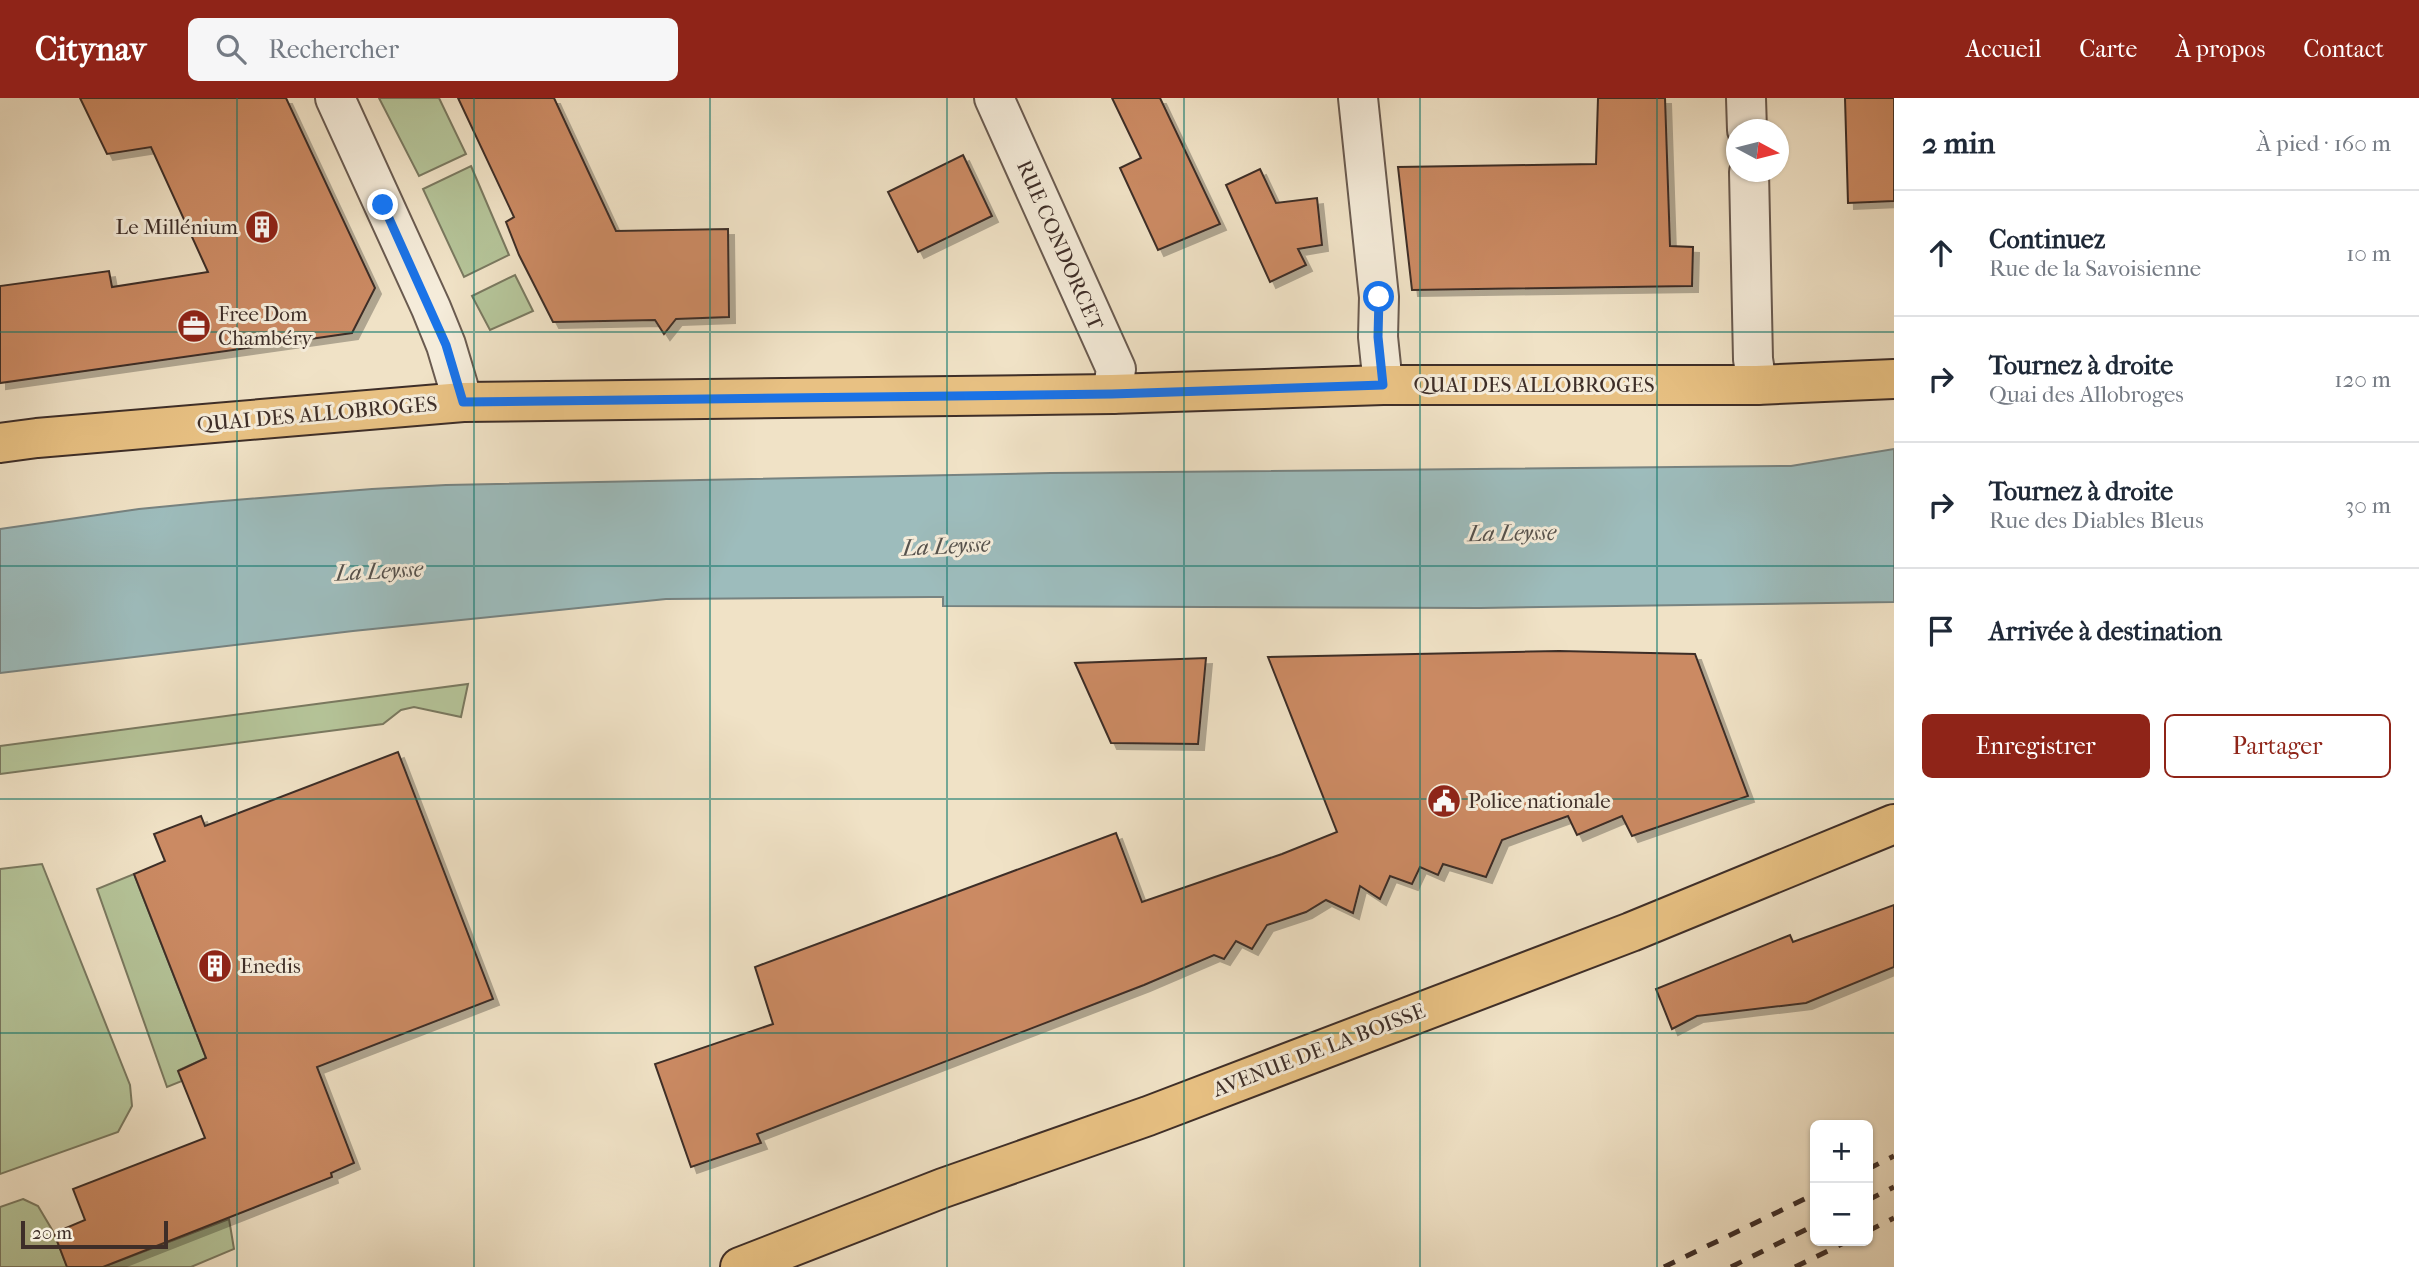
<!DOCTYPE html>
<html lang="fr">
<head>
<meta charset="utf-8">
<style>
  :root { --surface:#fff; --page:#f6f6f7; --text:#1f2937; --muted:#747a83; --line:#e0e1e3; --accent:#8f2418 }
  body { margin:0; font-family:"IM FELL French Canon",serif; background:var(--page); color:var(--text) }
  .controls { position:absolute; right:21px; bottom:21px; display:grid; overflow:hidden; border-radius:10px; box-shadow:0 2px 5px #0004 }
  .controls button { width:63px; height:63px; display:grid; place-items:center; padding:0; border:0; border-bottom:2px solid var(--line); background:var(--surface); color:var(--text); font:35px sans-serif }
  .compass { position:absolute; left:1726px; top:21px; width:63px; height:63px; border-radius:50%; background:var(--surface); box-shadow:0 2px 5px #0004; rotate:97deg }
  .scale { position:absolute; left:21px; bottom:18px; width:147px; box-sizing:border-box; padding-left:7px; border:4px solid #3e2e28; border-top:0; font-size:19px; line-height:24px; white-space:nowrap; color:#3e2e28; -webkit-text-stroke:5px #f5ecda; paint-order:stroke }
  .stop { position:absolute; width:21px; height:21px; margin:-16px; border:5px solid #1a73e8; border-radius:50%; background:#fff }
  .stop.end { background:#1a73e8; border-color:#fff; box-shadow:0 2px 7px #0008 }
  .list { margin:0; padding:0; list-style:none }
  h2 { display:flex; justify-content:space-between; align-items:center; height:91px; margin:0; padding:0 28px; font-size:30px }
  h2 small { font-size:23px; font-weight:400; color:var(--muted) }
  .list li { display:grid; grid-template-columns:46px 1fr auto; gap:21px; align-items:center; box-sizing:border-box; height:126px; padding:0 28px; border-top:2px solid var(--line) }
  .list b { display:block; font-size:26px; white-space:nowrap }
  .list p { margin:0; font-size:23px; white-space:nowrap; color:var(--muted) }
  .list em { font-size:23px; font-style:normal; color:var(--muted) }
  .actions { display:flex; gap:14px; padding:21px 28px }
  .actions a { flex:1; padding:16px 0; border:2px solid var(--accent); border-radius:10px; text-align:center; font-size:24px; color:var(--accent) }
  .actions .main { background:var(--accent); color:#fff }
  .icon { flex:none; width:38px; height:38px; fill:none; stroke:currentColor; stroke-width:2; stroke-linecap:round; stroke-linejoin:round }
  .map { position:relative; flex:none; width:1894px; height:1169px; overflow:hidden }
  header { display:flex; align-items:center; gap:42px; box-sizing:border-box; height:98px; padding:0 35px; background:var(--accent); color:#fff }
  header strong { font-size:33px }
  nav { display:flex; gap:38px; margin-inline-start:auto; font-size:24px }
  .search { width:490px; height:63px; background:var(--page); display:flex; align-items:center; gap:18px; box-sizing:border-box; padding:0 24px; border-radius:10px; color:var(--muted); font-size:26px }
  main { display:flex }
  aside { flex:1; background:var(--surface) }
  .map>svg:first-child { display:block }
  .green { fill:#b5c499; stroke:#7a7960; stroke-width:2 }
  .water { fill:#9dbcbc; stroke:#778381; stroke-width:2 }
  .building { fill:#cb8a64; stroke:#3e2e28; stroke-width:2; filter:url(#shadow) }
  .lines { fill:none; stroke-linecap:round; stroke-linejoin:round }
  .street-casing { stroke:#6a5b50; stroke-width:42 }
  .primary-casing { stroke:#3e2e28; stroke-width:42 }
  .street { stroke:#f5ecda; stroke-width:38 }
  .primary { stroke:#e8c183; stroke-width:38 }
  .rail { stroke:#3e2e28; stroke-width:5; stroke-dasharray:12 12; stroke-linecap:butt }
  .route { stroke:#1a73e8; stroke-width:9 }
  .grid { fill:none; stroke:#0f766e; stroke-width:2; stroke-opacity:0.55 }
  .labels { text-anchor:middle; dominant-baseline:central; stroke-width:6; stroke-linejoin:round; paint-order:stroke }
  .poi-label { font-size:21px; fill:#3e2e28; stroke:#f5ecda; text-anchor:start }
  .street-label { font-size:21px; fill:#3e2e28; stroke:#f5ecda }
  .water-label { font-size:23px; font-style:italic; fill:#56524d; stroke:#f5ecda }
</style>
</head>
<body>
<header>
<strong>Citynav</strong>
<div class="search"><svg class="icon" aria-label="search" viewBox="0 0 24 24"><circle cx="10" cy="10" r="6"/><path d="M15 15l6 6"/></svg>Rechercher</div>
<nav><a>Accueil</a><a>Carte</a><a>À propos</a><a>Contact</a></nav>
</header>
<main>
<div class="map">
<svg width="1894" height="1169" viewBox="0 0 1894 1169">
  <defs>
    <filter id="shadow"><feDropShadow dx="6" dy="6" stdDeviation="0" flood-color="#0004"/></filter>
  </defs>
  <rect width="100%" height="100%" fill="#f0e2c6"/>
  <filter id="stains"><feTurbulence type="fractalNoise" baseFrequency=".00286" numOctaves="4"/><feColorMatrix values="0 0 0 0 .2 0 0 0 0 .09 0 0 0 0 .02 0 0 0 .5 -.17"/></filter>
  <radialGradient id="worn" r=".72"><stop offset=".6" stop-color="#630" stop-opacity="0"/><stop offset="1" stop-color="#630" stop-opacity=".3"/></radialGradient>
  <g class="green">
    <polygon points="379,0 439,0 466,56 419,78"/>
    <polygon points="471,68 509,157 464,179 423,91"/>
    <polygon points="515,177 533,213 490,232 472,198"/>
    <polygon points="468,586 461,619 414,609 401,612 383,626 0,676 0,648"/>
    <polygon points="42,766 130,987 132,1008 118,1034 0,1076 0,771"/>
    <polygon points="134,776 206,960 179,972 182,983 167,989 97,791"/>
    <polygon points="23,1101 38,1108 54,1135 67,1169 0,1169 0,1109"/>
    <polygon points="229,1121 234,1151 191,1169 103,1169"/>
  </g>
  <polygon class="water" points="1894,351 1894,504 1480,510 943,508 943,499 930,499 666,501 353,533 0,575 0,431 139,411 211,404 372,391 446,387 1051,375 1791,368"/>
  <g class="building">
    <polygon points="80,0 286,0 375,190 352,235 0,285 0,188 109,173 112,189 208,174 151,49 107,56"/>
    <polygon points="458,0 554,0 616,133 728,131 729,219 676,221 664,236 655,222 553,224 519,157 506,124 514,119"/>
    <polygon points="1112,0 1160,0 1220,126 1158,152 1120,70 1141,60"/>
    <polygon points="1598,0 1665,0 1670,148 1693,149 1692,188 1412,192 1398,69 1596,66"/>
    <polygon points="1845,0 1894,0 1894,103 1848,105"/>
    <polygon points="963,57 992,118 918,154 888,94"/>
    <polygon points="1260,71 1276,105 1317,100 1322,147 1298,151 1306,167 1270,184 1226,87"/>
    <polygon points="1559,553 1695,556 1748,698 1632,738 1622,718 1577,737 1568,718 1502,742 1486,779 1443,766 1438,777 1420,769 1412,786 1390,778 1380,801 1360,788 1353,815 1326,802 1306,814 1267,827 1252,851 1236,843 1224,861 1214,857 1144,887 757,1036 761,1045 691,1069 655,966 773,926 755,869 1116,735 1142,804 1282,756 1337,734 1268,559"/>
    <polygon points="1206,560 1198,646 1111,645 1075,565"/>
    <polygon points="398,654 493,901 317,969 354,1065 331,1075 332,1079 103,1169 67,1169 54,1135 85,1122 73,1091 205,1040 178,973 206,960 134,776 165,763 154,736 201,718 205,728"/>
    <polygon points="1894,807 1894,869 1806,905 1697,918 1672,931 1656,891 1790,837 1793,844"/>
  </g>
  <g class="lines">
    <g class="street-casing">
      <g id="street">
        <polyline points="335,0 431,210 446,247 463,304"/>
        <polyline points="994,0 1116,271 1112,296"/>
        <polyline points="1358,0 1379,199 1378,239 1383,287"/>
        <polyline points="1746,0 1747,32"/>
        <polyline points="1749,74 1753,261 1757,287"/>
      </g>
    </g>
    <g class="primary-casing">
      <g id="primary">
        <polyline points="0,345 37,340 463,304 1112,296 1383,287 1757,287 1894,281"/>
        <polyline points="740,1169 943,1090 1148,1018 1631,834 1894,726"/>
      </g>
    </g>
    <use href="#street" class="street"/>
    <use href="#primary" class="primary"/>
    <g class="rail">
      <polyline points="1868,1071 1894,1058"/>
      <polyline points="1868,1102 1894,1089"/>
      <polyline points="1868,1133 1894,1120"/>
      <polyline points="1664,1169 1815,1096"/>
      <polyline points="1731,1169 1815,1127"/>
      <polyline points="1795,1169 1848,1143"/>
    </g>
  </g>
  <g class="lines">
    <polyline class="route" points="383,107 446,247 463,304 1112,296 1383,287 1378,239 1379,199"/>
  </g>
  <path class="grid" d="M237,0v1169M474,0v1169M710,0v1169M947,0v1169M1184,0v1169M1420,0v1169M1657,0v1169M0,234h1894M0,468h1894M0,701h1894M0,935h1894"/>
  <defs>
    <g id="building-disc" transform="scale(1.75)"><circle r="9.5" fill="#8f2418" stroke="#f5ecda"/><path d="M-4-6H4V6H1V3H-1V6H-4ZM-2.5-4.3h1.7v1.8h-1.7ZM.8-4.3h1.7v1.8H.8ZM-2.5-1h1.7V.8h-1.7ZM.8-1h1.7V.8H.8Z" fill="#fff"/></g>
    <g id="office-disc" transform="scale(1.75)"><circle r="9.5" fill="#8f2418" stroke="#f5ecda"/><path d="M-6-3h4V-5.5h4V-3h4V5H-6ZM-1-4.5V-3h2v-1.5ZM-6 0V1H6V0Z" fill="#fff"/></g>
    <g id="civic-disc" transform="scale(1.75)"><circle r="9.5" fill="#8f2418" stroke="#f5ecda"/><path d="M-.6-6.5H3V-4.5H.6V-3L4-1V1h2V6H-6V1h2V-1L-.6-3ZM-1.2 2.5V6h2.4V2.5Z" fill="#fff"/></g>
  </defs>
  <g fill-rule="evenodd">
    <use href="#building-disc" x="262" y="129"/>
    <use href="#office-disc" x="194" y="228"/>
    <use href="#civic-disc" x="1444" y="703"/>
    <use href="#building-disc" x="215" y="868"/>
  </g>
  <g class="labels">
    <g class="poi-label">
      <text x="238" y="129" text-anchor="end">Le Millénium</text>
      <text x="218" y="216">Free Dom<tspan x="218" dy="24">Chambéry</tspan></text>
      <text x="1468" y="703">Police nationale</text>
      <text x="240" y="868">Enedis</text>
    </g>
    <g class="street-label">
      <text transform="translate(1060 147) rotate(66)">RUE CONDORCET</text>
      <text x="1534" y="287">QUAI DES ALLOBROGES</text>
      <text transform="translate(317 316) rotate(-5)">QUAI DES ALLOBROGES</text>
      <text transform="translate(1319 952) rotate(-21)">AVENUE DE LA BOISSE</text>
    </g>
    <g class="water-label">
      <text transform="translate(1512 435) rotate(-1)">La Leysse</text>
      <text transform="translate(946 448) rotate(-3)">La Leysse</text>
      <text transform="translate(379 473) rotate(-3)">La Leysse</text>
    </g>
  </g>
  <rect width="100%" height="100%" filter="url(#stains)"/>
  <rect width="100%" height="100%" fill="url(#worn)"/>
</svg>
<div class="controls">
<button>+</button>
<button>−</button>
</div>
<svg class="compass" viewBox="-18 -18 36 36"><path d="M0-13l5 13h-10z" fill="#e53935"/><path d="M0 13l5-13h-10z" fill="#747a83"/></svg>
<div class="scale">20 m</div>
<div class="stop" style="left:1379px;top:199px"></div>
<div class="stop end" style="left:383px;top:107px"></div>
</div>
<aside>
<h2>2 min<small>À pied · 160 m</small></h2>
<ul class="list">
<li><svg class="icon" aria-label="ahead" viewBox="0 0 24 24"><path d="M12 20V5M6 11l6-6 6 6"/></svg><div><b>Continuez</b><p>Rue de la Savoisienne</p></div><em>10 m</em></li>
<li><svg class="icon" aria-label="right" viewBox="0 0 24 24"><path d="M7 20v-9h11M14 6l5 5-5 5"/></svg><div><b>Tournez à droite</b><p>Quai des Allobroges</p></div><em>120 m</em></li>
<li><svg class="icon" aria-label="right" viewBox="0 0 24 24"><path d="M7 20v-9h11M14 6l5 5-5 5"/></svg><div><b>Tournez à droite</b><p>Rue des Diables Bleus</p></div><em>30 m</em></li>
<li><svg class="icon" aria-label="arrive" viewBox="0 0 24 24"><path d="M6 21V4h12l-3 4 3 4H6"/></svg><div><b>Arrivée à destination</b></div></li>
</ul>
<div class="actions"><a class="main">Enregistrer</a><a>Partager</a></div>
</aside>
</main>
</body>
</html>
